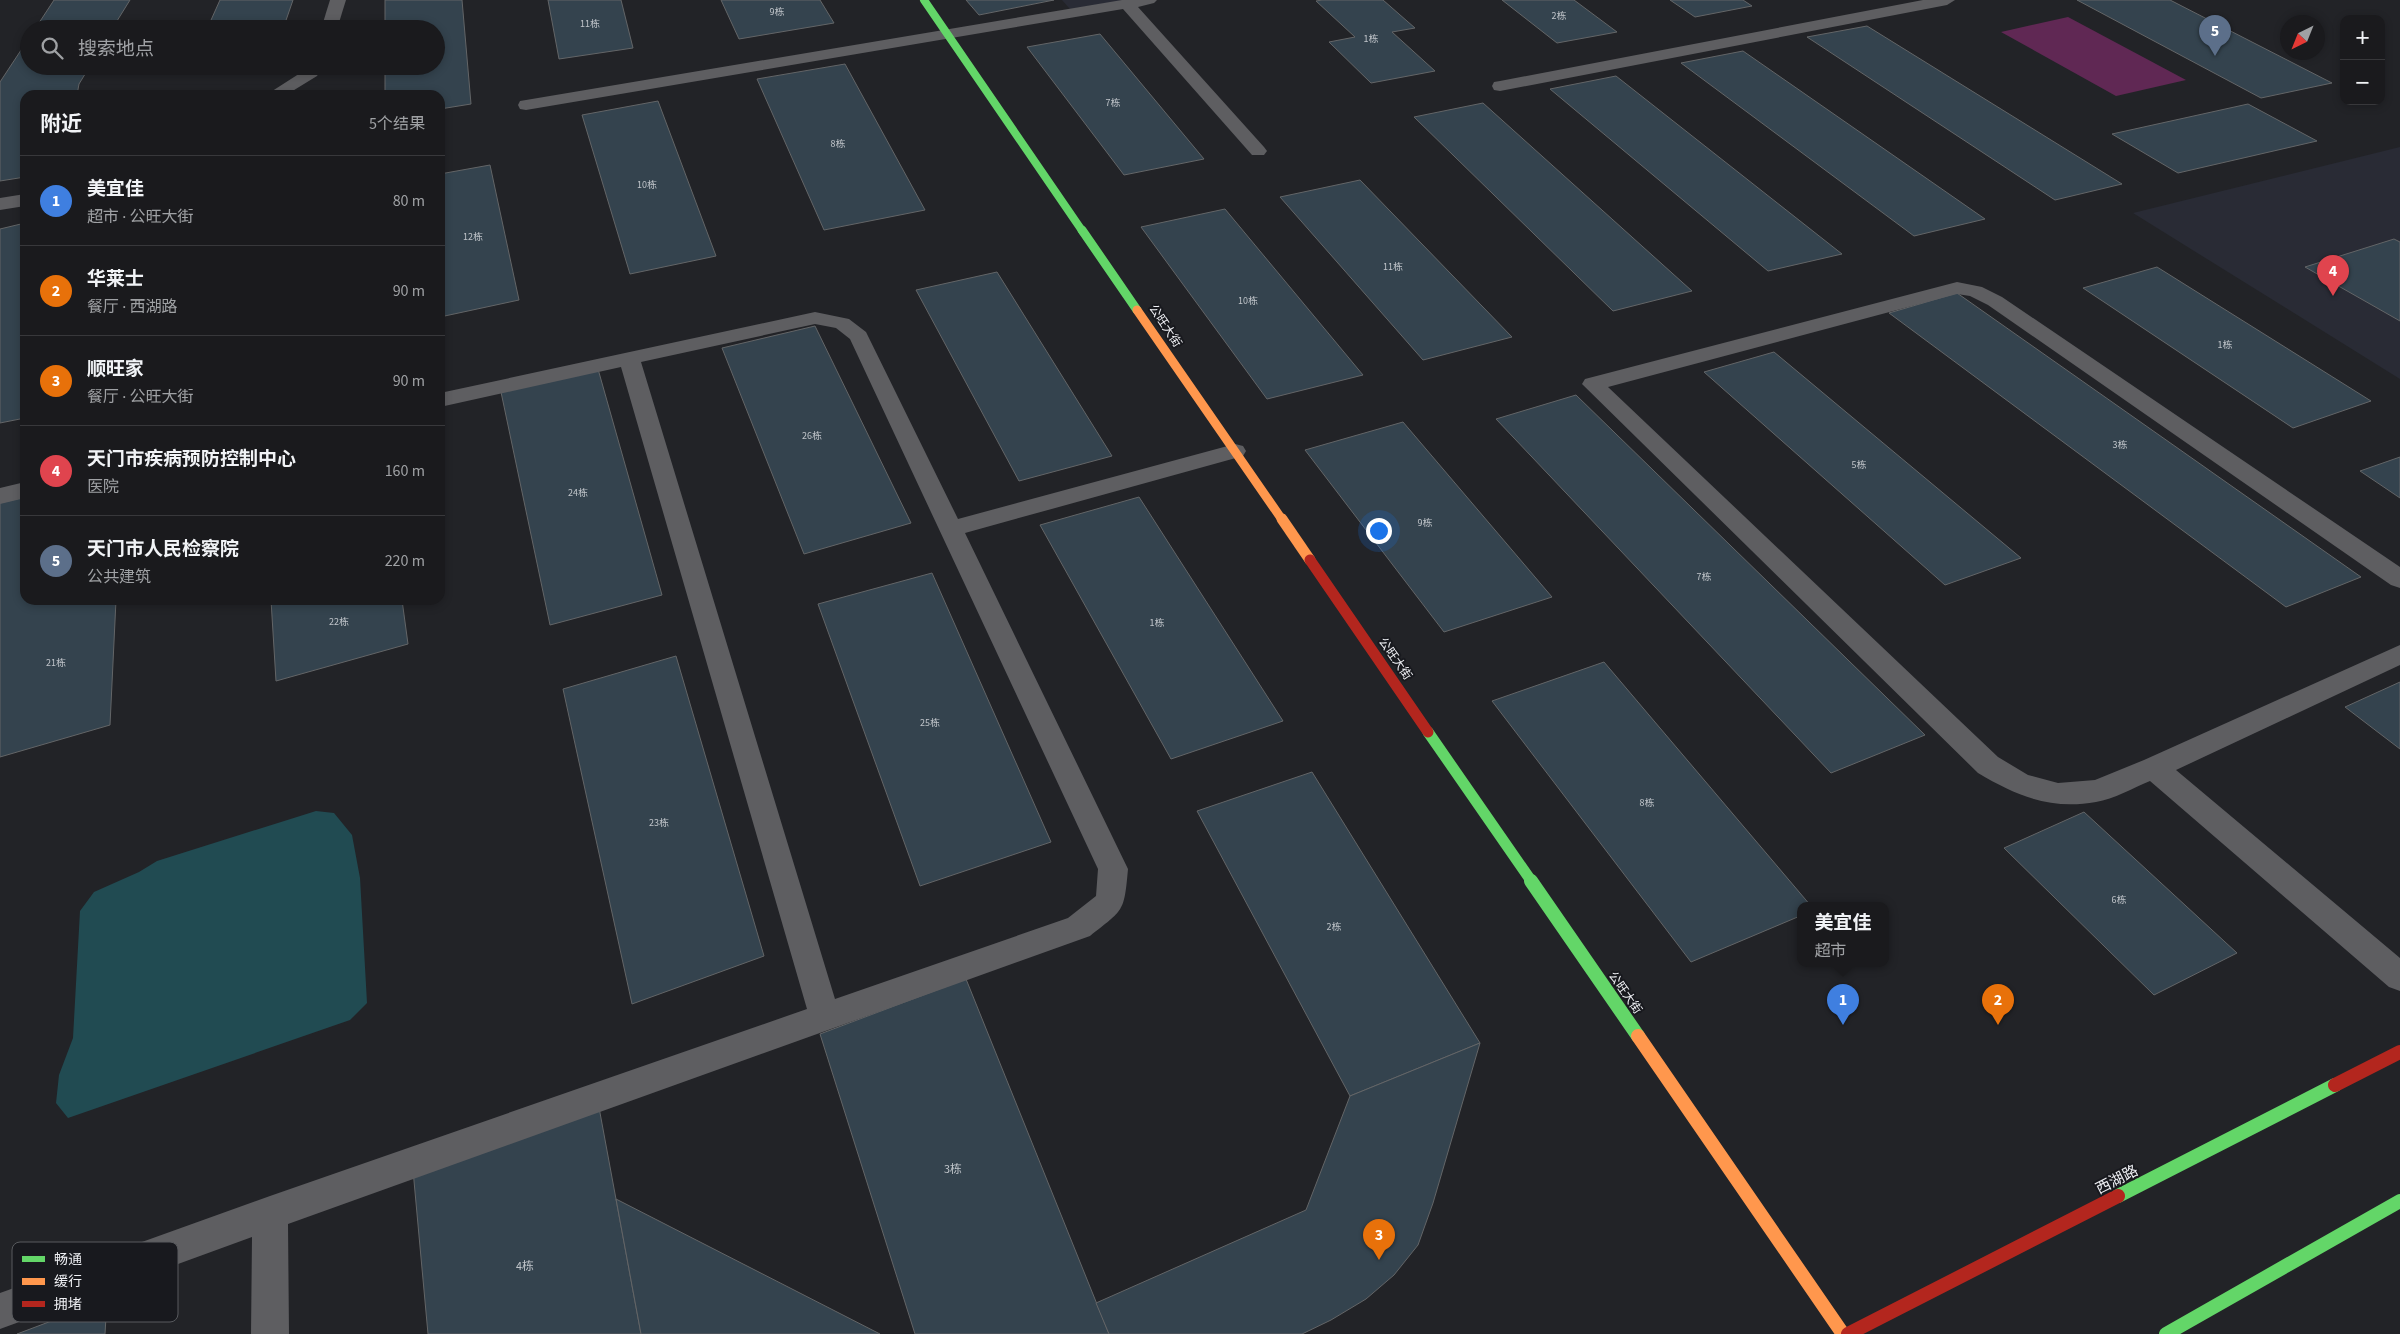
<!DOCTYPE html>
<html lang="zh">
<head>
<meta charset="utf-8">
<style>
  :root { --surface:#1a1a1d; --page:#27272a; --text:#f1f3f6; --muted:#9fa1a4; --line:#38383b; --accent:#1a73e8 }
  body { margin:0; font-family:"Source Sans 3","Noto Sans SC",sans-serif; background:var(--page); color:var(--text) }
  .controls { position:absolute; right:15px; top:15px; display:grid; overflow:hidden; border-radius:10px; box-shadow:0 2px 8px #0003 }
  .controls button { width:45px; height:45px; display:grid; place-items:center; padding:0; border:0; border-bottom:1px solid var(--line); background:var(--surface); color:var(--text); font:25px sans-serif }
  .compass { position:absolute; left:2280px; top:15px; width:45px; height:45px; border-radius:50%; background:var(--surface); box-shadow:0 2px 8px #0003; rotate:223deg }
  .you { position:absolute; left:1378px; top:530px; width:18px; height:18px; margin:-12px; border:4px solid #fff; border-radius:50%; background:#1a73e8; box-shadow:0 0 0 8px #1a73e833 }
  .badge { display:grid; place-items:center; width:32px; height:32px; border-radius:50%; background:var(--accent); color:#fff; font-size:16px; font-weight:700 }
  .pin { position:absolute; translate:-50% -41px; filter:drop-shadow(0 1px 2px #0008) }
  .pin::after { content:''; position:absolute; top:26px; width:18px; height:15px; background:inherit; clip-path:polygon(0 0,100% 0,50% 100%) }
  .popup { position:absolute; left:1797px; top:902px; width:92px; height:65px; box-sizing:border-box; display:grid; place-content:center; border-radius:10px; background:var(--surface); filter:drop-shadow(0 1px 4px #0005); font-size:16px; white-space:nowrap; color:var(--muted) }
  .popup b { font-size:19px; color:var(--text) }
  .popup::after { content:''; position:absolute; left:50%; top:100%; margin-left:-10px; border:10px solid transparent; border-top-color:var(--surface) }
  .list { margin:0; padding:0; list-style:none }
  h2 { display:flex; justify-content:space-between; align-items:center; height:65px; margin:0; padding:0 20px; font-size:21px }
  h2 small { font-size:16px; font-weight:400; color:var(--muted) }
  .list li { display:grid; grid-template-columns:32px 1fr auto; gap:15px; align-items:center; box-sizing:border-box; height:90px; padding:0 20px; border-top:1px solid var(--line) }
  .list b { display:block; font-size:19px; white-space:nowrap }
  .list p { margin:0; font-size:16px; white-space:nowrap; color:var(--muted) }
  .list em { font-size:16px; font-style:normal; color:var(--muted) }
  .icon { flex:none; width:28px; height:28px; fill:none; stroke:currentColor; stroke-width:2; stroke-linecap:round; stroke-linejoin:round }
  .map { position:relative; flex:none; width:2400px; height:1334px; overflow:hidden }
  .search { position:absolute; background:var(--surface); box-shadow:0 2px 8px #0003; left:20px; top:20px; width:425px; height:55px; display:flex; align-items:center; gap:12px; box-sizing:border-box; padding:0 18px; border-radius:28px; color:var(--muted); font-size:19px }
  .panel { position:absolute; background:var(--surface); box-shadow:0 2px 8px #0003; left:20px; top:90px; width:425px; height:515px; border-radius:15px }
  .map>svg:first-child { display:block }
  .built { fill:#292b35 }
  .green { fill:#602854 }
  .water { fill:#214b52 }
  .building { fill:#34434e; stroke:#636567 }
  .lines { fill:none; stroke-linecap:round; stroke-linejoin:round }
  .lane { fill:#5e5e61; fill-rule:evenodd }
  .fast-far3 { stroke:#63d668; stroke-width:8 }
  .fast-far2 { stroke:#63d668; stroke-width:9 }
  .fast-far1 { stroke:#63d668; stroke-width:11 }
  .fast { stroke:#63d668; stroke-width:14 }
  .slow-far2 { stroke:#ff974d; stroke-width:9 }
  .slow-far1 { stroke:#ff974d; stroke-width:11 }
  .slow { stroke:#ff974d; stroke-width:14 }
  .jam-far1 { stroke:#b3261e; stroke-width:11 }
  .jam { stroke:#b3261e; stroke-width:14 }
  .labels { text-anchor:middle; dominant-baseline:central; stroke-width:4; stroke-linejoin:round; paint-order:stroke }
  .number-label { font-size:10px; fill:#c0c5ca }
  .street-label { font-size:12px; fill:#eff0f4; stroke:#18191e }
  .near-number-label { font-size:12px; fill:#c0c5ca }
  .near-street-label { font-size:15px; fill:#eff0f4; stroke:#18191e }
  .key { fill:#18191e; stroke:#585a5e; stroke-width:1 }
  .key-label { font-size:14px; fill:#eff0f4 }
</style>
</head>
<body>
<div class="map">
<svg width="2400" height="1334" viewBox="0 0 2400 1334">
  <rect width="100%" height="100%" fill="#222327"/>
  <g class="built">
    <polygon points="1062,0 1126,0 1070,9"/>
    <polygon points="2400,147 2400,379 2133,213"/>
  </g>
  <polygon class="green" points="2068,17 2186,80 2116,96 2001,32"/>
  <polygon class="water" points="316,811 334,813 352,835 360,878 367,1003 350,1020 68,1118 56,1103 59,1075 73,1038 80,911 94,892 139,872 157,861"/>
  <g class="building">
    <polygon points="54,0 130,0 112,29 35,29"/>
    <polygon points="220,0 293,0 283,29 207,29"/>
    <polygon points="385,0 462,0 471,104 440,109 440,95 385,95 385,66 436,66 436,29 385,29"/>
    <polygon points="548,0 621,0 633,48 559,59"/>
    <polygon points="721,0 820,0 834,23 739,39"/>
    <polygon points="966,0 1054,0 979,15"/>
    <polygon points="1322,0 1383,0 1415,28 1392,32 1435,71 1371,83 1329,42 1355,37 1316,1"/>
    <polygon points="1502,0 1574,0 1617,32 1557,43"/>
    <polygon points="1670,0 1743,0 1752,6 1695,17"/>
    <polygon points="2077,0 2170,0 2332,83 2261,98"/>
    <polygon points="1867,26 2122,184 2055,200 1807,37"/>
    <polygon points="1100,34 1204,159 1124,175 1027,47"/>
    <polygon points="29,38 29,66 90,66 79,84 77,95 25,95 25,177 0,181 0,82"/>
    <polygon points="1743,51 1985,219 1914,236 1681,63"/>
    <polygon points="845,64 925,210 824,230 757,79"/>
    <polygon points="1616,76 1842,254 1768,271 1550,89"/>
    <polygon points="658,101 716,256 630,274 582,115"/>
    <polygon points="1483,103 1692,291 1613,311 1414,117"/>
    <polygon points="2248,104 2317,141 2178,173 2112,134"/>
    <polygon points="490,165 519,300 440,317 440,174"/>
    <polygon points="1360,180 1512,337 1423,360 1280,197"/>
    <polygon points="1225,209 1363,375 1267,399 1141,227"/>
    <polygon points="25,223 25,418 0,423 0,229"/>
    <polygon points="2394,239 2400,242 2400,321 2305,267"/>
    <polygon points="2157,267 2371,401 2293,428 2083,288"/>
    <polygon points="997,272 1112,456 1019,481 916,290"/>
    <polygon points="1957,293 2361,577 2286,607 1889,313"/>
    <polygon points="815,326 911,523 804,554 722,348"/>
    <polygon points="1774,352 2021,558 1945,585 1704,372"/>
    <polygon points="598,369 662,595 550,625 501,392"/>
    <polygon points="1576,395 1925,735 1831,773 1496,419"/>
    <polygon points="1403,422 1552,597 1444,632 1305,450"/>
    <polygon points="2400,457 2400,498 2360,471"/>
    <polygon points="25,497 25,600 116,600 110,725 0,757 0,503"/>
    <polygon points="1139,497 1283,721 1171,759 1040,525"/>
    <polygon points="932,573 1051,842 920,886 818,604"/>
    <polygon points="271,600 402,600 408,644 276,681"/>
    <polygon points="676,656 764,956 632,1004 563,689"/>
    <polygon points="1604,662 1811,906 1800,906 1800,916 1691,962 1492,701"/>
    <polygon points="2400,682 2400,749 2345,707"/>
    <polygon points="1312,772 1480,1043 1350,1096 1197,811"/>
    <polygon points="2084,812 2237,953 2154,995 2004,848"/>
    <polygon points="966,979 1109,1334 915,1334 820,1034"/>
    <polygon points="1480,1043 1433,1203 1418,1245 1394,1275 1366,1299 1331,1320 1302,1334 1109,1334 1096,1303 1306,1210 1350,1096"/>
    <polygon points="598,1102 641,1334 428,1334 413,1170"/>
    <polygon points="616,1199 880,1334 641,1334"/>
    <polygon points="107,1300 105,1334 17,1334"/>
  </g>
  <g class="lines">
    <g class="lane">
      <polygon points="330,0 346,0 337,29 321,29"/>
      <polygon points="1122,0 1157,0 1154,3 1138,7 1264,147 1267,151 1264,155 1252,155 1123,9 526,110 520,109 518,105 520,101 526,100"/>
      <polygon points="1923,0 1955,0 1947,5 1500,91 1494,90 1492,86 1494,82 1500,81"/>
      <polygon points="307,66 323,66 317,76 286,95 266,95 305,70"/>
      <polygon points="25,194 25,206 0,210 0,198"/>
      <path d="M1957,282l25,5 20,10 398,270v21l-9,-3 -403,-280 -18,-9 -13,-2 -349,93 390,370 30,18 30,8 37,-3 49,-20 256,-115v20l-224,105 224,188v33l-11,-4 -239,-206c-17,7 -36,18 -54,21 -46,8 -79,-6 -118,-29l-396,-389 3,-5z"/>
      <path d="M815,312l34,7 17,13 92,187 277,-75 8,2 3,5 -3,5 -278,77 163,336c-4,44 -4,40 -38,67l-802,288 1,110h-38l1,-97 -252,92v-36l270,-97 537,-187 -186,-642 -181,40v-14zM815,324l21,4 14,11 248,530 -2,27 -28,22 -233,81 -194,-637z"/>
      <polygon points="25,482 25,498 0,504 0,488"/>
    </g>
    <polyline class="fast-far3" points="924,0 1083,232"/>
    <polyline class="fast-far2" points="1082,230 1137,310"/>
    <polyline class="fast-far1" points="1428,732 1532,882"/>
    <g class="fast">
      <polyline points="1531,881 1638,1036"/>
      <polyline points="2118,1196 2335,1085"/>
      <polyline points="2166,1334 2400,1201"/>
    </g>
    <polyline class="slow-far2" points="1137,310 1283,521"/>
    <polyline class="slow-far1" points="1282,519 1310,560"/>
    <polyline class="slow" points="1638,1036 1843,1334"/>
    <polyline class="jam-far1" points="1310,560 1428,732"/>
    <g class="jam">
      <polyline points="2335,1085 2400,1052"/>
      <polyline points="1848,1334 2118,1196"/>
    </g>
  </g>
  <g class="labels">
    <g class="number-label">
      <text x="777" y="12">9栋</text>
      <text x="1559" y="16">2栋</text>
      <text x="590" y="24">11栋</text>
      <text x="1371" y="39">1栋</text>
      <text x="1113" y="103">7栋</text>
      <text x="838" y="144">8栋</text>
      <text x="647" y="185">10栋</text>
      <text x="473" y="237">12栋</text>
      <text x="1393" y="267">11栋</text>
      <text x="1248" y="301">10栋</text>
      <text x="2225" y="345">1栋</text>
      <text x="812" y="436">26栋</text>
      <text x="2120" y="445">3栋</text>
      <text x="1859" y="465">5栋</text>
      <text x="578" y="493">24栋</text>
      <text x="1425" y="523">9栋</text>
      <text x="1704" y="577">7栋</text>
      <text x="339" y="622">22栋</text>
      <text x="1157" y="623">1栋</text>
      <text x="56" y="663">21栋</text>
      <text x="930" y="723">25栋</text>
      <text x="1647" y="803">8栋</text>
      <text x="659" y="823">23栋</text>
      <text x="2119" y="900">6栋</text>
      <text x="1334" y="927">2栋</text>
    </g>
    <g class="street-label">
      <text transform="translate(1165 326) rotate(56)">公旺大街</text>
      <text transform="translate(1395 659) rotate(55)">公旺大街</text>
      <text transform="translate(1625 993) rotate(55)">公旺大街</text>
    </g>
    <g class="near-number-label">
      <text x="953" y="1169">3栋</text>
      <text x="525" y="1266">4栋</text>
    </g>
    <g class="near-street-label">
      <text transform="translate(2117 1180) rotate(-27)">西湖路</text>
    </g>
  </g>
  <rect x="12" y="1242" width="166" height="80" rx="8" class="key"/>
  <rect x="22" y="1256" width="23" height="6" fill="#63d668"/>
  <rect x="22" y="1278" width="23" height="7" fill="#ff974d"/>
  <rect x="22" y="1301" width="23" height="6" fill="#b3261e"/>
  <g class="key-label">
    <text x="54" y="1264">畅通</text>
    <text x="54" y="1286">缓行</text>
    <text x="54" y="1309">拥堵</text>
  </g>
</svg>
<div class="controls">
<button>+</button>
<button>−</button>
</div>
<svg class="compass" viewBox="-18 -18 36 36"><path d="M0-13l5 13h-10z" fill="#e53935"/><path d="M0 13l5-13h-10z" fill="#9fa1a4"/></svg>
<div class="you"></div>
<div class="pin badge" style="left:1843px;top:1025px;background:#3f7fe0">1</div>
<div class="popup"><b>美宜佳</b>超市</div>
<div class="pin badge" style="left:1998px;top:1025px;background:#e8710a">2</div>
<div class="pin badge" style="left:1379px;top:1260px;background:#e8710a">3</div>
<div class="pin badge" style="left:2333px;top:296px;background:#e0444e">4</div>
<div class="pin badge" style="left:2215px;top:56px;background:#5c6f8a">5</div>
<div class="search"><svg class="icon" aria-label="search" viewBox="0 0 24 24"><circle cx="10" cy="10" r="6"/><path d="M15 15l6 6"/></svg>搜索地点</div>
<section class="panel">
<h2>附近<small>5个结果</small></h2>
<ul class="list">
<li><span class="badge" style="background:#3f7fe0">1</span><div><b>美宜佳</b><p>超市 · 公旺大街</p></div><em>80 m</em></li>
<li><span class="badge" style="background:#e8710a">2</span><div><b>华莱士</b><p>餐厅 · 西湖路</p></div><em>90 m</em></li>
<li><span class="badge" style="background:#e8710a">3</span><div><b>顺旺家</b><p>餐厅 · 公旺大街</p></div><em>90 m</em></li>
<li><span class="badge" style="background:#e0444e">4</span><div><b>天门市疾病预防控制中心</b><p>医院</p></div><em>160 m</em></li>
<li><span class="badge" style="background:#5c6f8a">5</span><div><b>天门市人民检察院</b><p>公共建筑</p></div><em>220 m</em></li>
</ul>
</section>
</div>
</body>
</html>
